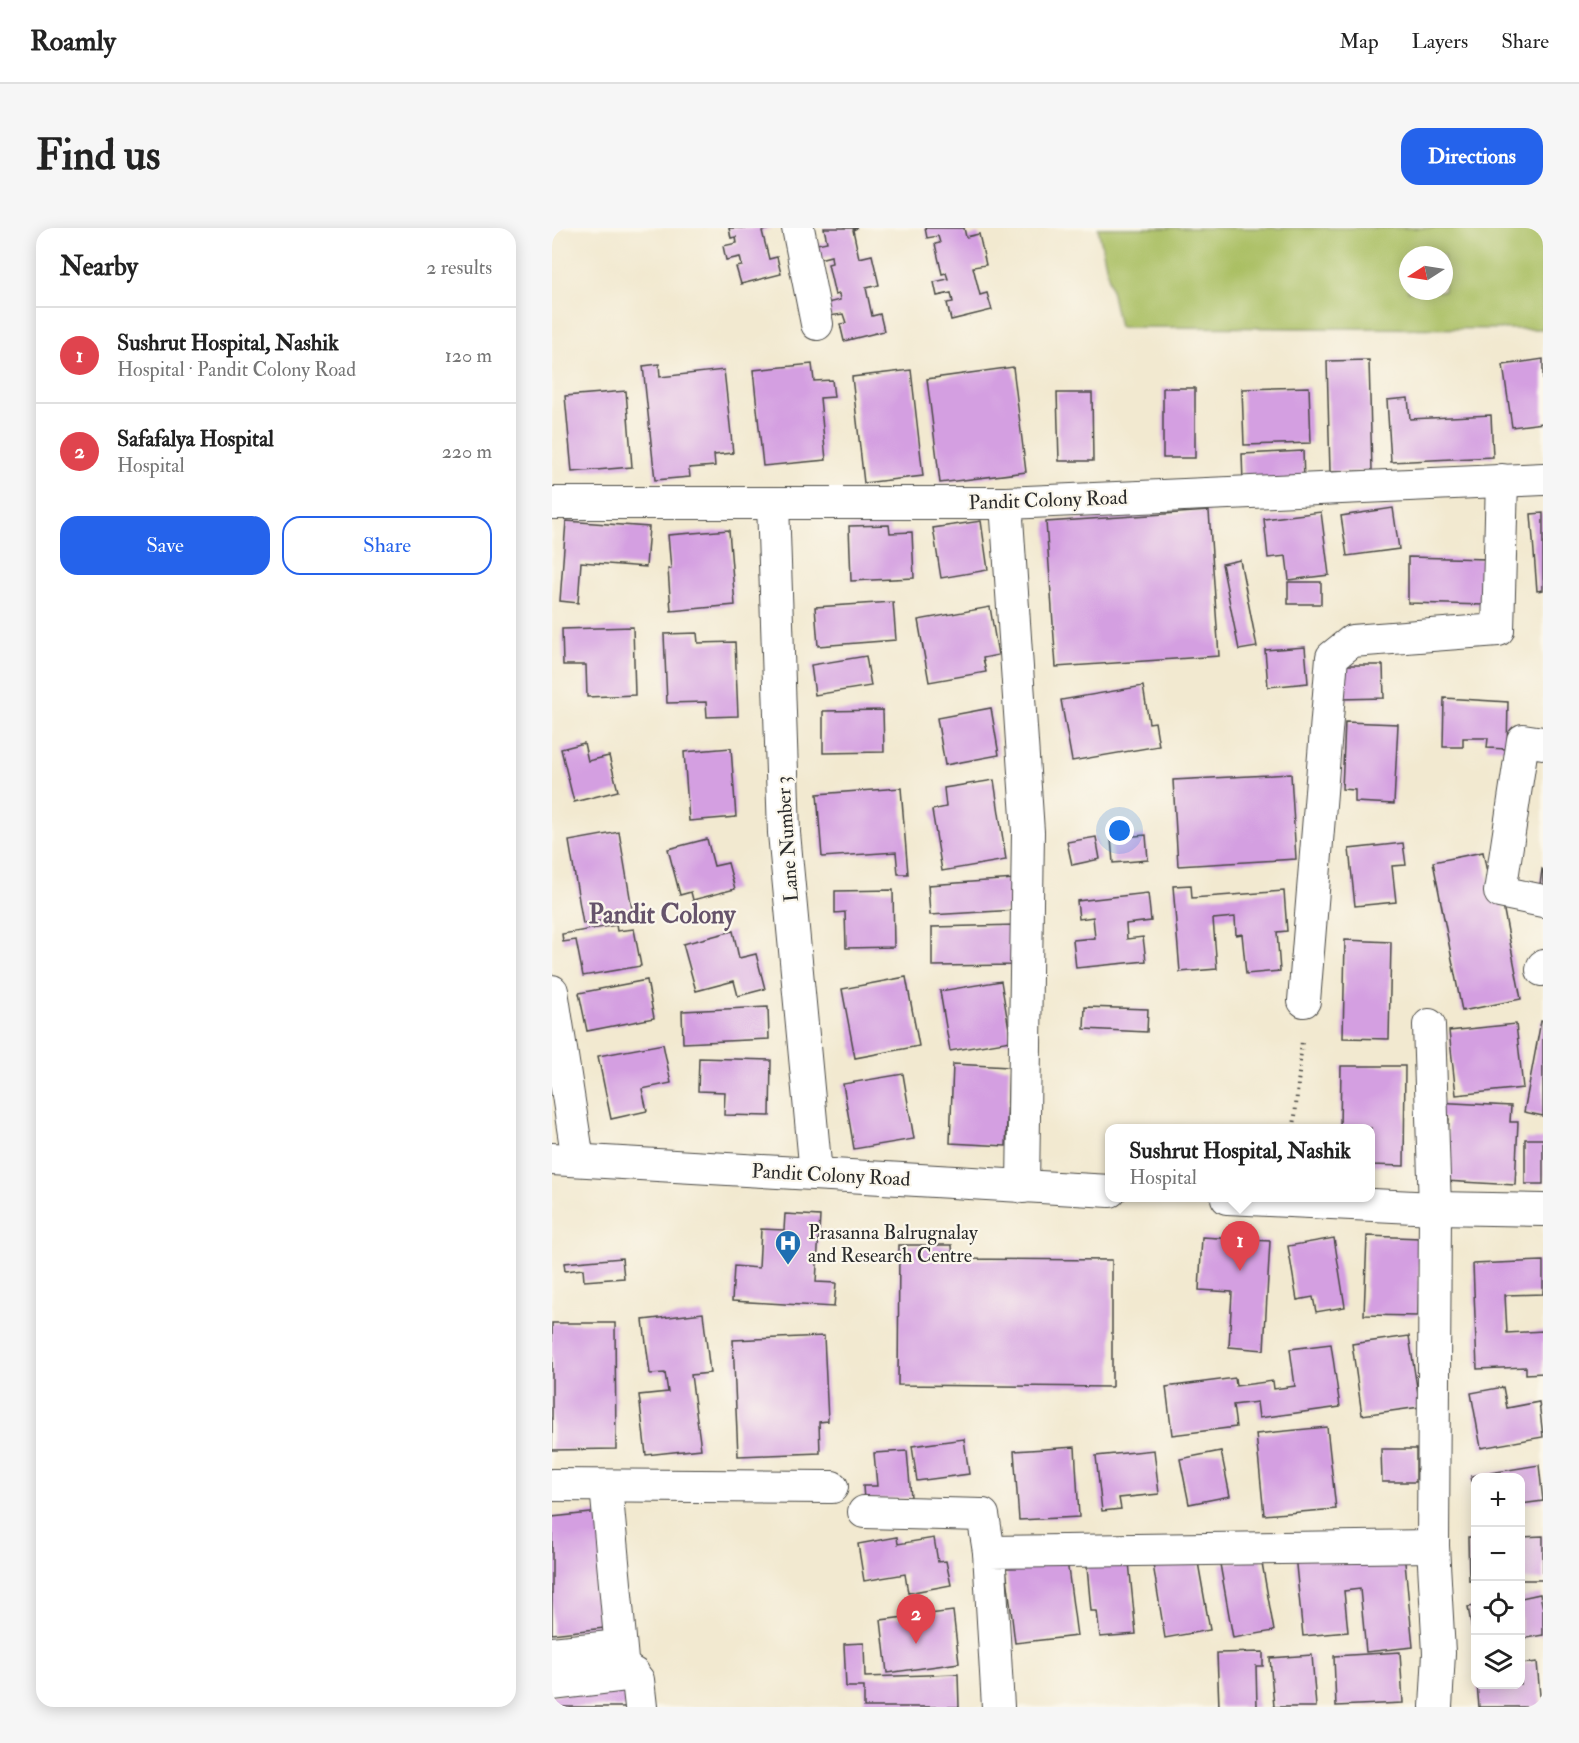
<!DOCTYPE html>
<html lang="en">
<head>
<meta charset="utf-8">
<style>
  :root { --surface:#fff; --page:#f6f6f6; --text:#222; --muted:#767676; --line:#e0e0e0; --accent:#2563eb }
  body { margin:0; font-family:"IM FELL Double Pica",serif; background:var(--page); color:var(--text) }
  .controls { position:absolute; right:18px; bottom:18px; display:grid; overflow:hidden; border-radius:12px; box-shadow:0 3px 15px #0003 }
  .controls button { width:54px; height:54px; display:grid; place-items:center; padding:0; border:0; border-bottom:2px solid var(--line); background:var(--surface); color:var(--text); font:30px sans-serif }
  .compass { position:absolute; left:847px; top:18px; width:54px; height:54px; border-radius:50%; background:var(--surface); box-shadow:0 3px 15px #0003; rotate:258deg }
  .you { position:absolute; left:568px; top:603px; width:21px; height:21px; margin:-15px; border:4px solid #fff; border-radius:50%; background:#1a73e8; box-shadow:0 0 0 9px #1a73e833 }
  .badge { display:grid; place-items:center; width:39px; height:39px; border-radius:50%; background:var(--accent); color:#fff; font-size:20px; font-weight:700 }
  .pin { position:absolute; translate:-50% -50px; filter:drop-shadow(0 2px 3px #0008) }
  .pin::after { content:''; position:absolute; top:32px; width:21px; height:18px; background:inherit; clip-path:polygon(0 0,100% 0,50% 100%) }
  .popup { position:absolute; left:553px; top:896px; width:270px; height:78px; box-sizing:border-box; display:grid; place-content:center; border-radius:12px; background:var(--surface); filter:drop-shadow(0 2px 4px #0005); font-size:20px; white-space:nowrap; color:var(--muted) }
  .popup b { font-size:22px; color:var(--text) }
  .popup::after { content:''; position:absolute; left:50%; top:100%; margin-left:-12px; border:12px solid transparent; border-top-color:var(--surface) }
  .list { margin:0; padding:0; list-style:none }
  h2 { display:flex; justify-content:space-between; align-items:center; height:78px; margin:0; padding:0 24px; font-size:26px }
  h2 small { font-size:20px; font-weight:400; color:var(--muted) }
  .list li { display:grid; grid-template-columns:39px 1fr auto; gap:18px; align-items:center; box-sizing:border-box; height:96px; padding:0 24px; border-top:2px solid var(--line) }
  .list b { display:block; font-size:22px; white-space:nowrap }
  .list p { margin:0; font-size:20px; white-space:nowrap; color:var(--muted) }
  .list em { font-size:20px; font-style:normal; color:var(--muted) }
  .actions { display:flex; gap:12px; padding:18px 24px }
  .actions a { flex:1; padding:14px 0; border:2px solid var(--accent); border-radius:18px; text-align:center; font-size:21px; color:var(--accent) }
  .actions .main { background:var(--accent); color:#fff }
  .icon { flex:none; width:33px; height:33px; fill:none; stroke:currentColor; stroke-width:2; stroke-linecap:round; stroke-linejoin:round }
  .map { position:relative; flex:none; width:991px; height:1479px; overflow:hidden; border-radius:18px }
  header { display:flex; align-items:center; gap:36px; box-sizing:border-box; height:84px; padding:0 30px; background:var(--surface); border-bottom:2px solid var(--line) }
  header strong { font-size:28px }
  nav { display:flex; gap:33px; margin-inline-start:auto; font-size:21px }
  .intro { display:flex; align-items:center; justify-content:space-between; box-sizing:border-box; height:144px; padding:0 36px }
  h1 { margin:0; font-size:42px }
  .button { padding:15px 27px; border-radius:18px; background:var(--accent); color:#fff; font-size:21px; font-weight:700 }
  main { display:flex; gap:36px; padding:0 36px }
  aside { flex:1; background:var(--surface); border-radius:18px; box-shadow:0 3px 15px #0003 }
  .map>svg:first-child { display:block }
  .green { fill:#aabf64; stroke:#6a7548; stroke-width:1.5; fill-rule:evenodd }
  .building { fill:#d49fe1 }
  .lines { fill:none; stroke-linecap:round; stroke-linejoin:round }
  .minor-casing { stroke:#494844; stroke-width:34 }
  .path { stroke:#494844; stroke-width:4; stroke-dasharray:1.5 4.5; stroke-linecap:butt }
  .minor { stroke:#fff; stroke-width:32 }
  .labels { text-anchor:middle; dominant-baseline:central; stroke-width:4.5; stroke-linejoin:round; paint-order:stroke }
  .street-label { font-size:20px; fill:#2b2b2b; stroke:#fbf7ec }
  .poi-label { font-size:20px; fill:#2b2b2b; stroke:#fbf7ec; text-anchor:start }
  .district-label { font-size:26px; font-weight:bold; fill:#66546b; stroke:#fbf7ec }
</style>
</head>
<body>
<header>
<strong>Roamly</strong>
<nav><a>Map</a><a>Layers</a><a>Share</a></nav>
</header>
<div class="intro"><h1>Find us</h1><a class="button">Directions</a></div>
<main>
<aside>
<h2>Nearby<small>2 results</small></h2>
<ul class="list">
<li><span class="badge" style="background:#e0444e">1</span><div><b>Sushrut Hospital, Nashik</b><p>Hospital · Pandit Colony Road</p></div><em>120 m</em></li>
<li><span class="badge" style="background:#e0444e">2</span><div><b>Safafalya Hospital</b><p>Hospital</p></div><em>220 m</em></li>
</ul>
<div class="actions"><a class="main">Save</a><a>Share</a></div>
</aside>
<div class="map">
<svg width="991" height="1479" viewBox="0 0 991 1479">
  <rect width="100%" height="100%" fill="#fbf7ec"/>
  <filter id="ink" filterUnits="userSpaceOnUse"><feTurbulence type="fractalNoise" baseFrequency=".0167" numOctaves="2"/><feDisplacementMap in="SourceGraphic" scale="12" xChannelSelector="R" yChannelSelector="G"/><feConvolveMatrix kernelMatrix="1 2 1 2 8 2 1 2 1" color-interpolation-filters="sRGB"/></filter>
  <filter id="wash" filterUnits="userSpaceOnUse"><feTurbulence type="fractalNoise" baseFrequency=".008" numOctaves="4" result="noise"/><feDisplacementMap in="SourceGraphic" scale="24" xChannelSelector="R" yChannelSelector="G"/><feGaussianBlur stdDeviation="1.35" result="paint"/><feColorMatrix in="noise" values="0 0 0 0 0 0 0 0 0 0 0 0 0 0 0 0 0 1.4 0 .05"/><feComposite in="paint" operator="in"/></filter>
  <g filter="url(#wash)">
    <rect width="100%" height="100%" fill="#f2e9d0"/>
    <path class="green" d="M546,0h445v101l-424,-2zM856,27h36v36h-36z"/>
    <g id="blocks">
      <g class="building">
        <polygon points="177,0 221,0 210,3 217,31 225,29 229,46 189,56 184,39 190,38 188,29 174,32 171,18 185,15 184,9 179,10"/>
        <polygon points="272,0 305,0 301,2 307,30 320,27 327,57 314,60 320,88 328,86 332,103 292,113 288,96 294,95 291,86 277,88 275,75 288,72 287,66 283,67 276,36 280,35 279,28 267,31 265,16 275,14"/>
        <polygon points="373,0 412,0 414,9 427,6 434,37 421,39 428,67 435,65 440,82 399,92 395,75 401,74 399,65 385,68 382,54 396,51 394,45 390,46 383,16 388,15 386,8 375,10"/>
        <polygon points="991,131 991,195 960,199 951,137"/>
        <polygon points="817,132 820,243 778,244 775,133"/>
        <polygon points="107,136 108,149 172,142 181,225 162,227 163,238 137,240 138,249 103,252 91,138"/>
        <polygon points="260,136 262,153 280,152 282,169 268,170 274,232 211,238 201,142"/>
        <polygon points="461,139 474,244 388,255 375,151"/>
        <polygon points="359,142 371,248 312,255 300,149"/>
        <polygon points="757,159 759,215 692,217 690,161"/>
        <rect x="611" y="160" width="32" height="70"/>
        <polygon points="74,163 80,239 20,244 13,168"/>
        <polygon points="505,165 540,165 541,233 507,233"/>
        <polygon points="856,170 858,191 939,187 941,229 839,234 835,172"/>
        <polygon points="751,223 752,252 691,255 690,226"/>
        <polygon points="841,280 847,321 795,328 789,288"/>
        <polygon points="657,283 667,428 504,439 494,294"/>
        <polygon points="769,284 777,347 737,352 734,328 716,330 712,291"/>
        <polygon points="991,285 991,362 985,363 979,286"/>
        <polygon points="14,293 97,299 94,339 29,334 26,375 8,373"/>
        <polygon points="429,293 436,342 389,350 381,300"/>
        <polygon points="337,297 338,305 360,304 362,350 299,353 297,298"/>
        <polygon points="177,302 183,377 119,383 116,341 119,341 116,307"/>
        <polygon points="856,329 935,331 934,377 856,375"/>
        <polygon points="688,332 705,419 687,422 670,336"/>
        <rect x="736" y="354" width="33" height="22"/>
        <polygon points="341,374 344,412 266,418 263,379"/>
        <polygon points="438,379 446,427 431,430 434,444 377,454 366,392"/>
        <polygon points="81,399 83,467 35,469 34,437 11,437 10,401"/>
        <polygon points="145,405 146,415 183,414 186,488 155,489 154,474 115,475 112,406"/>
        <polygon points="753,419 756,455 716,459 713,422"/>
        <polygon points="314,428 319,458 263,467 259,437"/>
        <polygon points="787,437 831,437 832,470 788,471"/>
        <polygon points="591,458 597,495 603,494 607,518 520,533 509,472"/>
        <polygon points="892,470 956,474 955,521 935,520 936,510 911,510 911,519 891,519"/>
        <polygon points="439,480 447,527 393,537 385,490"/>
        <polygon points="331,482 332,524 271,525 271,483"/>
        <polygon points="793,494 846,496 842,576 803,574 803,562 790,561"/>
        <polygon points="32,515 36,533 57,528 66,563 22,574 9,521"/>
        <polygon points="179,520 184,589 137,593 132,524"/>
        <polygon points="739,546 744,631 626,638 621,552"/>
        <polygon points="442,552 454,632 390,643 380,582 394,579 392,560"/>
        <polygon points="349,560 356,646 346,646 344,624 270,629 265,566"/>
        <polygon points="67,604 81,687 31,696 17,613"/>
        <polygon points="594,607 596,632 561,635 559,610"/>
        <polygon points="544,609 548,631 520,637 515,614"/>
        <polygon points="155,611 162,638 176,635 183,661 141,672 139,664 128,667 116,621"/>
        <polygon points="851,615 854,637 840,638 844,674 803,678 797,621"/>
        <polygon points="931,624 939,664 948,662 969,771 910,783 881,634"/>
        <polygon points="990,641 991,642 991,666 987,665"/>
        <polygon points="463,651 465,682 378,687 376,657"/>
        <polygon points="639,657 640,670 732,663 735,703 725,704 728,743 694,746 690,706 684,707 683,689 661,691 665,741 628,744 621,658"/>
        <polygon points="341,662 342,719 294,720 293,684 283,685 283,663"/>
        <polygon points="596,665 599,693 574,696 575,711 591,709 594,733 524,740 521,712 543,710 541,689 527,691 525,673"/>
        <polygon points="64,697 65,703 82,701 89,738 31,748 24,712 11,714 10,706"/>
        <polygon points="466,697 467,737 380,738 380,699"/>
        <polygon points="181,703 187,730 204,726 213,761 186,768 182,753 144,763 131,716"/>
        <polygon points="793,712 839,714 837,811 791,810"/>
        <polygon points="354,749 367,818 303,830 290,761"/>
        <polygon points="95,752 102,790 35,803 27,765"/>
        <polygon points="449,753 459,813 398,823 388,763"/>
        <polygon points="216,779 217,811 131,815 130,783"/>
        <polygon points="533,779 596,781 595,804 532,801"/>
        <polygon points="989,793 991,793 991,888 972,884"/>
        <polygon points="964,796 971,860 904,867 897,803"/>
        <polygon points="111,816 119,855 90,861 95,883 59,891 46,828"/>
        <polygon points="147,830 219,832 218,888 172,887 173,864 146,863"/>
        <polygon points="401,836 457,839 454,918 398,915"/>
        <polygon points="789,838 853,838 852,938 819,937 819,900 788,900"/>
        <polygon points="351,846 362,911 302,921 291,856"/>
        <polygon points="882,874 959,878 958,894 966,894 963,957 893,953 897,891 882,890"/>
        <rect x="973" y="911" width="18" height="45"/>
        <polygon points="233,986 268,988 264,1054 284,1055 282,1079 180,1073 182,1038 207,1040 209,1001 232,1002"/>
        <polygon points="815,1008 868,1010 866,1088 812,1087"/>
        <polygon points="650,1009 718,1013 712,1122 677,1119 680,1064 647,1062"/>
        <polygon points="782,1010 793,1079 764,1084 761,1069 745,1072 736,1018"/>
        <polygon points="347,1017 400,1017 401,1031 560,1032 560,1159 346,1157"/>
        <polygon points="70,1030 72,1050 32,1053 31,1041 13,1043 12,1035"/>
        <polygon points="991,1033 991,1066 953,1067 955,1105 991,1103 991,1145 974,1146 974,1139 925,1141 921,1036"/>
        <polygon points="151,1085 158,1145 139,1147 149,1221 94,1227 87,1167 116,1164 113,1145 98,1146 91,1092"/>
        <polygon points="0,1095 63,1095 64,1221 0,1222"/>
        <polygon points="272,1108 276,1193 267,1194 268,1225 186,1228 181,1112"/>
        <polygon points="857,1108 868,1179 810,1187 800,1116"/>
        <polygon points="779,1116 788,1179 707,1190 705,1174 681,1177 684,1199 620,1207 614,1159 683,1150 684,1158 721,1153 722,1161 743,1158 738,1121"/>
        <polygon points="951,1159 955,1180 987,1174 991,1209 929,1220 919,1165"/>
        <polygon points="775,1199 784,1281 712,1287 704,1206"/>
        <polygon points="412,1211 417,1246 365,1253 360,1218"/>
        <polygon points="523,1219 527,1289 467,1292 462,1223"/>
        <polygon points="829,1221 864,1221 864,1254 830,1254"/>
        <polygon points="602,1222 607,1266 567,1270 569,1281 550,1283 544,1228"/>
        <polygon points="355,1223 359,1269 312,1272 311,1258 325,1258 322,1225"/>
        <polygon points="669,1223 678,1268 637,1276 628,1231"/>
        <polygon points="987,1237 991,1273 969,1276 969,1250 924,1250 922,1266 919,1248"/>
        <polygon points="48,1284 61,1399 0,1406 0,1289"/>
        <polygon points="991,1308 991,1352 969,1352 969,1309"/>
        <polygon points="345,1309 346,1316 382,1310 386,1334 394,1333 399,1357 356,1365 353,1346 312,1353 306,1316"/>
        <polygon points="916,1309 924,1309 924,1353 917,1353"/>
        <polygon points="644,1323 658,1402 613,1410 600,1330"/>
        <polygon points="576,1324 584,1406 548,1409 545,1383 539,1383 534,1328"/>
        <polygon points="852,1324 861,1419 814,1424 808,1361 792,1363 796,1404 751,1408 743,1327"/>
        <polygon points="514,1325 525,1408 463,1415 453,1332"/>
        <polygon points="709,1329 722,1403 681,1410 668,1336"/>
        <polygon points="988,1366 991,1381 991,1407 969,1411 969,1370"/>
        <polygon points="924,1378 924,1413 922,1413 916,1379"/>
        <polygon points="401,1383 407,1435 335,1445 329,1392"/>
        <polygon points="312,1415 313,1449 406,1446 407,1479 312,1479 312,1459 294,1459 292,1416"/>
        <polygon points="711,1424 711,1438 704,1438 705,1479 667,1479 665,1425"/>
        <polygon points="848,1424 851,1475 784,1478 782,1428"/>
        <polygon points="760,1427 764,1479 722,1479 718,1430"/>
        <polygon points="985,1434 989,1479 927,1479 925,1456 969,1456 969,1436"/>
        <polygon points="83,1458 85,1479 0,1479 0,1467"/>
      </g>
    </g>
  </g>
  <g filter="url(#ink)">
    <use href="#blocks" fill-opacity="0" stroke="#494844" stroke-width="1.5"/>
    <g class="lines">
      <g class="minor-casing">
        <g id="minor">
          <polyline points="246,0 265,96"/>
          <polyline points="0,275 454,275 991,251"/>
          <polyline points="221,275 232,605 264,946"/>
          <polyline points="454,275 476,604 471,959"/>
          <polyline points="991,515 971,512 948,664 991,673"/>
          <polyline points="990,742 991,738"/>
          <polyline points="0,763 26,932"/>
          <polyline points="752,773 780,429 800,413 946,402 950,252"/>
          <polyline points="877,797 883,980 881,1318 887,1425 884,1479"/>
          <polyline points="0,931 558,963"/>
          <polyline points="675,970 883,980 991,982"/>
          <polyline points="0,1257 280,1259"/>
          <polyline points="54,1258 70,1432 72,1438 86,1452 89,1479"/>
          <polyline points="312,1284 431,1287 437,1324"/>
          <polyline points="0,1425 68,1418"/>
          <polyline points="0,1456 82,1446"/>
          <polyline points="446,1479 437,1324 881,1318"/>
        </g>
      </g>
      <polyline class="path" points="742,900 750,812"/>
      <use href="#minor" class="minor"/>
    </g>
  </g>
  <defs>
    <g id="hospital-pin" transform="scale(1.35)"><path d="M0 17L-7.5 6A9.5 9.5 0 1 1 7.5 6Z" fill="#1f6fb2" stroke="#fbf7ec"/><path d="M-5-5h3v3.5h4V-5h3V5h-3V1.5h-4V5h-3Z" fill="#fff"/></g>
  </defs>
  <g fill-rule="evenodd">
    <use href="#hospital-pin" x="236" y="1015"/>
  </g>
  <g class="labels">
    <g class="street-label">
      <text transform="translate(496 272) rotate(-2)">Pandit Colony Road</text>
      <text transform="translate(235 611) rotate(-94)">Lane Number 3</text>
      <text transform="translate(279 947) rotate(3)">Pandit Colony Road</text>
    </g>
    <g class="poi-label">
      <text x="256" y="1004">Prasanna Balrugnalay<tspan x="256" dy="23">and Research Centre</tspan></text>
    </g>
    <g class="district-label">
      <text x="110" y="687">Pandit Colony</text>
    </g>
  </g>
</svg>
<div class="controls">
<button>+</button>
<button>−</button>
<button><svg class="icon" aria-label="locate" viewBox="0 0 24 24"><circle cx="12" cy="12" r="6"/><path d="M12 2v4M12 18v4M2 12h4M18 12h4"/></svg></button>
<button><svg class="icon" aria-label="layers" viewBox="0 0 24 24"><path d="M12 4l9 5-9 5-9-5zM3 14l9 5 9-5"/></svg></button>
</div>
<svg class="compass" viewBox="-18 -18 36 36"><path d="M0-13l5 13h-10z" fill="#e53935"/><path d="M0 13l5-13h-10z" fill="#767676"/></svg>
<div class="you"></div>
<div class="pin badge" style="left:688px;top:1043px;background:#e0444e">1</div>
<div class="popup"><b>Sushrut Hospital, Nashik</b>Hospital</div>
<div class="pin badge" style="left:364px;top:1416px;background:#e0444e">2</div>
</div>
</main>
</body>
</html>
